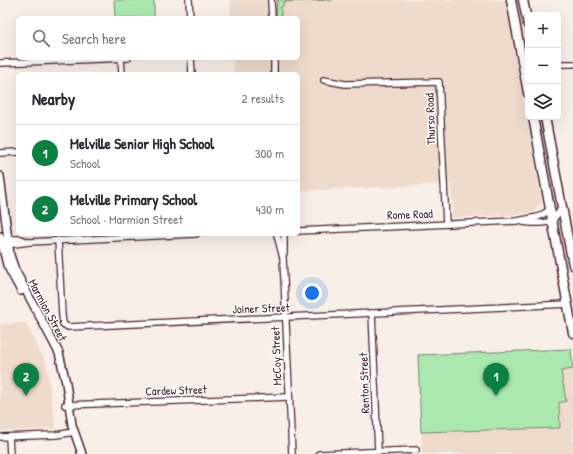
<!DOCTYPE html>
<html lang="en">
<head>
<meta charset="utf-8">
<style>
  :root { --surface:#fff; --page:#f7f7f7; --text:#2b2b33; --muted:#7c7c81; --line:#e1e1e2; --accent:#0b8043 }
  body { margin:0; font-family:"Patrick Hand",sans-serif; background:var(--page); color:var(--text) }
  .controls { position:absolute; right:12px; top:12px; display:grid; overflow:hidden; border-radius:6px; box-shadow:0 4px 16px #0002 }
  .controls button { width:36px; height:36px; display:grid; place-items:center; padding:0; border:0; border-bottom:1px solid var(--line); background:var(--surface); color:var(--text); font:20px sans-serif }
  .you { position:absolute; left:312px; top:293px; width:14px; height:14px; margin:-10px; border:3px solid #fff; border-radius:50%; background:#1a73e8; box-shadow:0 0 0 6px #1a73e833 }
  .badge { display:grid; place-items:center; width:26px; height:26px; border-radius:50%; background:var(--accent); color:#fff; font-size:13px; font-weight:700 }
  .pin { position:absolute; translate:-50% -33px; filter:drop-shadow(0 1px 2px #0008) }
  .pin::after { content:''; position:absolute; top:21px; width:14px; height:12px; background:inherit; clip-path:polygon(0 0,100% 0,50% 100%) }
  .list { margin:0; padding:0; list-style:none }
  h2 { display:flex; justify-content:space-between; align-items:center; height:52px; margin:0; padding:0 16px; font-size:17px }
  h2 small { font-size:13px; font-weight:400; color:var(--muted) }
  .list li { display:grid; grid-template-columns:26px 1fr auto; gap:12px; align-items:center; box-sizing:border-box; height:56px; padding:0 16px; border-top:1px solid var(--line) }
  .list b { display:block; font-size:15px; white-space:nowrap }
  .list p { margin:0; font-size:13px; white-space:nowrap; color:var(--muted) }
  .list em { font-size:13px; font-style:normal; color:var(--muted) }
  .icon { flex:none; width:22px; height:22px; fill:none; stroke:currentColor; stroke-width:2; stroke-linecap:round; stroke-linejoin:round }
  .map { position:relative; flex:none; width:573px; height:454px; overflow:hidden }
  .search { position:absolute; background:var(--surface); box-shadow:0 4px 16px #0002; left:16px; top:16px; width:284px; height:44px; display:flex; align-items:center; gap:10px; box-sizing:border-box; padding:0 14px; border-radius:6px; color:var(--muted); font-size:15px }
  .panel { position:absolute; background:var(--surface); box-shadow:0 4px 16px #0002; left:16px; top:72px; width:284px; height:164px; border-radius:6px }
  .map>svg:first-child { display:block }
  .built { fill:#efdbcc }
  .green { fill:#aae8af; stroke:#7a846d }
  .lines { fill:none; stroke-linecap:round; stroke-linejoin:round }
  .minor-casing { stroke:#4a1f2b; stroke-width:8 }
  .major-casing { stroke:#4a1f2b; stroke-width:10 }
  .highway-casing { stroke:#4a1f2b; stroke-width:11 }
  .minor { stroke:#fff; stroke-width:5.5 }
  .major { stroke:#fff; stroke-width:7 }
  .highway { stroke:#fff; stroke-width:8 }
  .labels { text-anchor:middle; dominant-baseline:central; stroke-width:3; stroke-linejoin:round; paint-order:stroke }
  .street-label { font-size:12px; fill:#4a1f2b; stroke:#fff }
</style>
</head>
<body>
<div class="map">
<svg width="573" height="454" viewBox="0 0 573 454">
  <rect width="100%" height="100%" fill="#f8efe8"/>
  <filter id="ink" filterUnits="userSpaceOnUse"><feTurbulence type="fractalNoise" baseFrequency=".025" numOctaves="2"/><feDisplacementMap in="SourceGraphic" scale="8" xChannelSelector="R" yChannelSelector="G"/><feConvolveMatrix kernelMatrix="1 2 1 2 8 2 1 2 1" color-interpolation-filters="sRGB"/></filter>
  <g filter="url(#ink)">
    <g class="built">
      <polygon points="230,0 505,0 542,201 533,213 453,218 451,184 298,191 298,74 234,74 233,58 298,58 298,18 231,18"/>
      <polygon points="25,323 46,362 56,429 0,431 0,324"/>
      <polygon points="571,349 573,360 573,454 422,454 418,355"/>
    </g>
    <g class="green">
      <polygon points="114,0 154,0 154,18 115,18"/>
      <polygon points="277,0 332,0 284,2 283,6 281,7 281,18 276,18"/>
      <polygon points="571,349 573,369 561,371 566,401 559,403 560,428 421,432 418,355"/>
    </g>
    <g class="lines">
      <g class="minor-casing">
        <g id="minor">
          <polyline points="189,0 190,18"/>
          <polyline points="271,0 272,18"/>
          <polyline points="121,58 122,74"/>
          <polyline points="191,58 192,74"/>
          <polyline points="274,58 274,74"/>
          <polyline points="0,63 128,58"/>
          <polyline points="558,64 573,64"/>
          <polyline points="324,80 345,84 439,82 446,223"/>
          <polyline points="0,153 18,152"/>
          <path d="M523,222c19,2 31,4 39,-16"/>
          <polyline points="298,231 517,221 538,217 550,210"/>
          <polyline points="277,235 283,258 292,454"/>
          <polyline points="6,239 21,239 28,242"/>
          <polyline points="58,240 62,315 63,324 68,327 568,304"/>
          <polyline points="6,245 29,242 196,234"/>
          <polyline points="284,253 284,235"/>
          <polyline points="372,313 378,451"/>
          <polyline points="65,405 288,397"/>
          <polyline points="0,437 56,435 74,432"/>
          <polyline points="9,437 10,454"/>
          <polyline points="319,454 416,450"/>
        </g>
      </g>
      <g class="major-casing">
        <g id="major">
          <polyline points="0,176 10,255 15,270 59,353 66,383 72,425 82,454"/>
          <polyline points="0,236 7,265 21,291"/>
        </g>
      </g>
      <g class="highway-casing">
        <g id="highway">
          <polyline points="511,0 528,93"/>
          <polyline points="523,0 528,25"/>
          <polyline points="533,117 573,333"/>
          <polyline points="545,117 573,265"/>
        </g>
      </g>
      <use href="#minor" class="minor"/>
      <use href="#major" class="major"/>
      <use href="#highway" class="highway"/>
    </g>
  </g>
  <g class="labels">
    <g class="street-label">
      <text transform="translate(430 119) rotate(-92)">Thurso Road</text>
      <text transform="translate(410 214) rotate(-2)">Rome Road</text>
      <text transform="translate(261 308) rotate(-2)">Joiner Street</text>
      <text transform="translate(48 310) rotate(62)">Marmion Street</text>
      <text transform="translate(276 356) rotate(-92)">McCoy Street</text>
      <text transform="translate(364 383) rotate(-92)">Renton Street</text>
      <text transform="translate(176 390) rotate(-2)">Cardew Street</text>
    </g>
  </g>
</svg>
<div class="controls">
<button>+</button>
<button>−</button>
<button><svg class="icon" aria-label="layers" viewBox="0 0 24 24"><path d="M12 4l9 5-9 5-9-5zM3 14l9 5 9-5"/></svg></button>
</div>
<div class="you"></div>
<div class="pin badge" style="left:496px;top:396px">1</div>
<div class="pin badge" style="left:26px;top:396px">2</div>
<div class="search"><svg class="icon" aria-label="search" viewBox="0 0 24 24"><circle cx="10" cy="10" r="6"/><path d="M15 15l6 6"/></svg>Search here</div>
<section class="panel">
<h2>Nearby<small>2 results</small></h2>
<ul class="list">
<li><span class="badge">1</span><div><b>Melville Senior High School</b><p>School</p></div><em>300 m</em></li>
<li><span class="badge">2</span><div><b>Melville Primary School</b><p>School · Marmion Street</p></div><em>430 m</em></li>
</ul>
</section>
</div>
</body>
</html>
